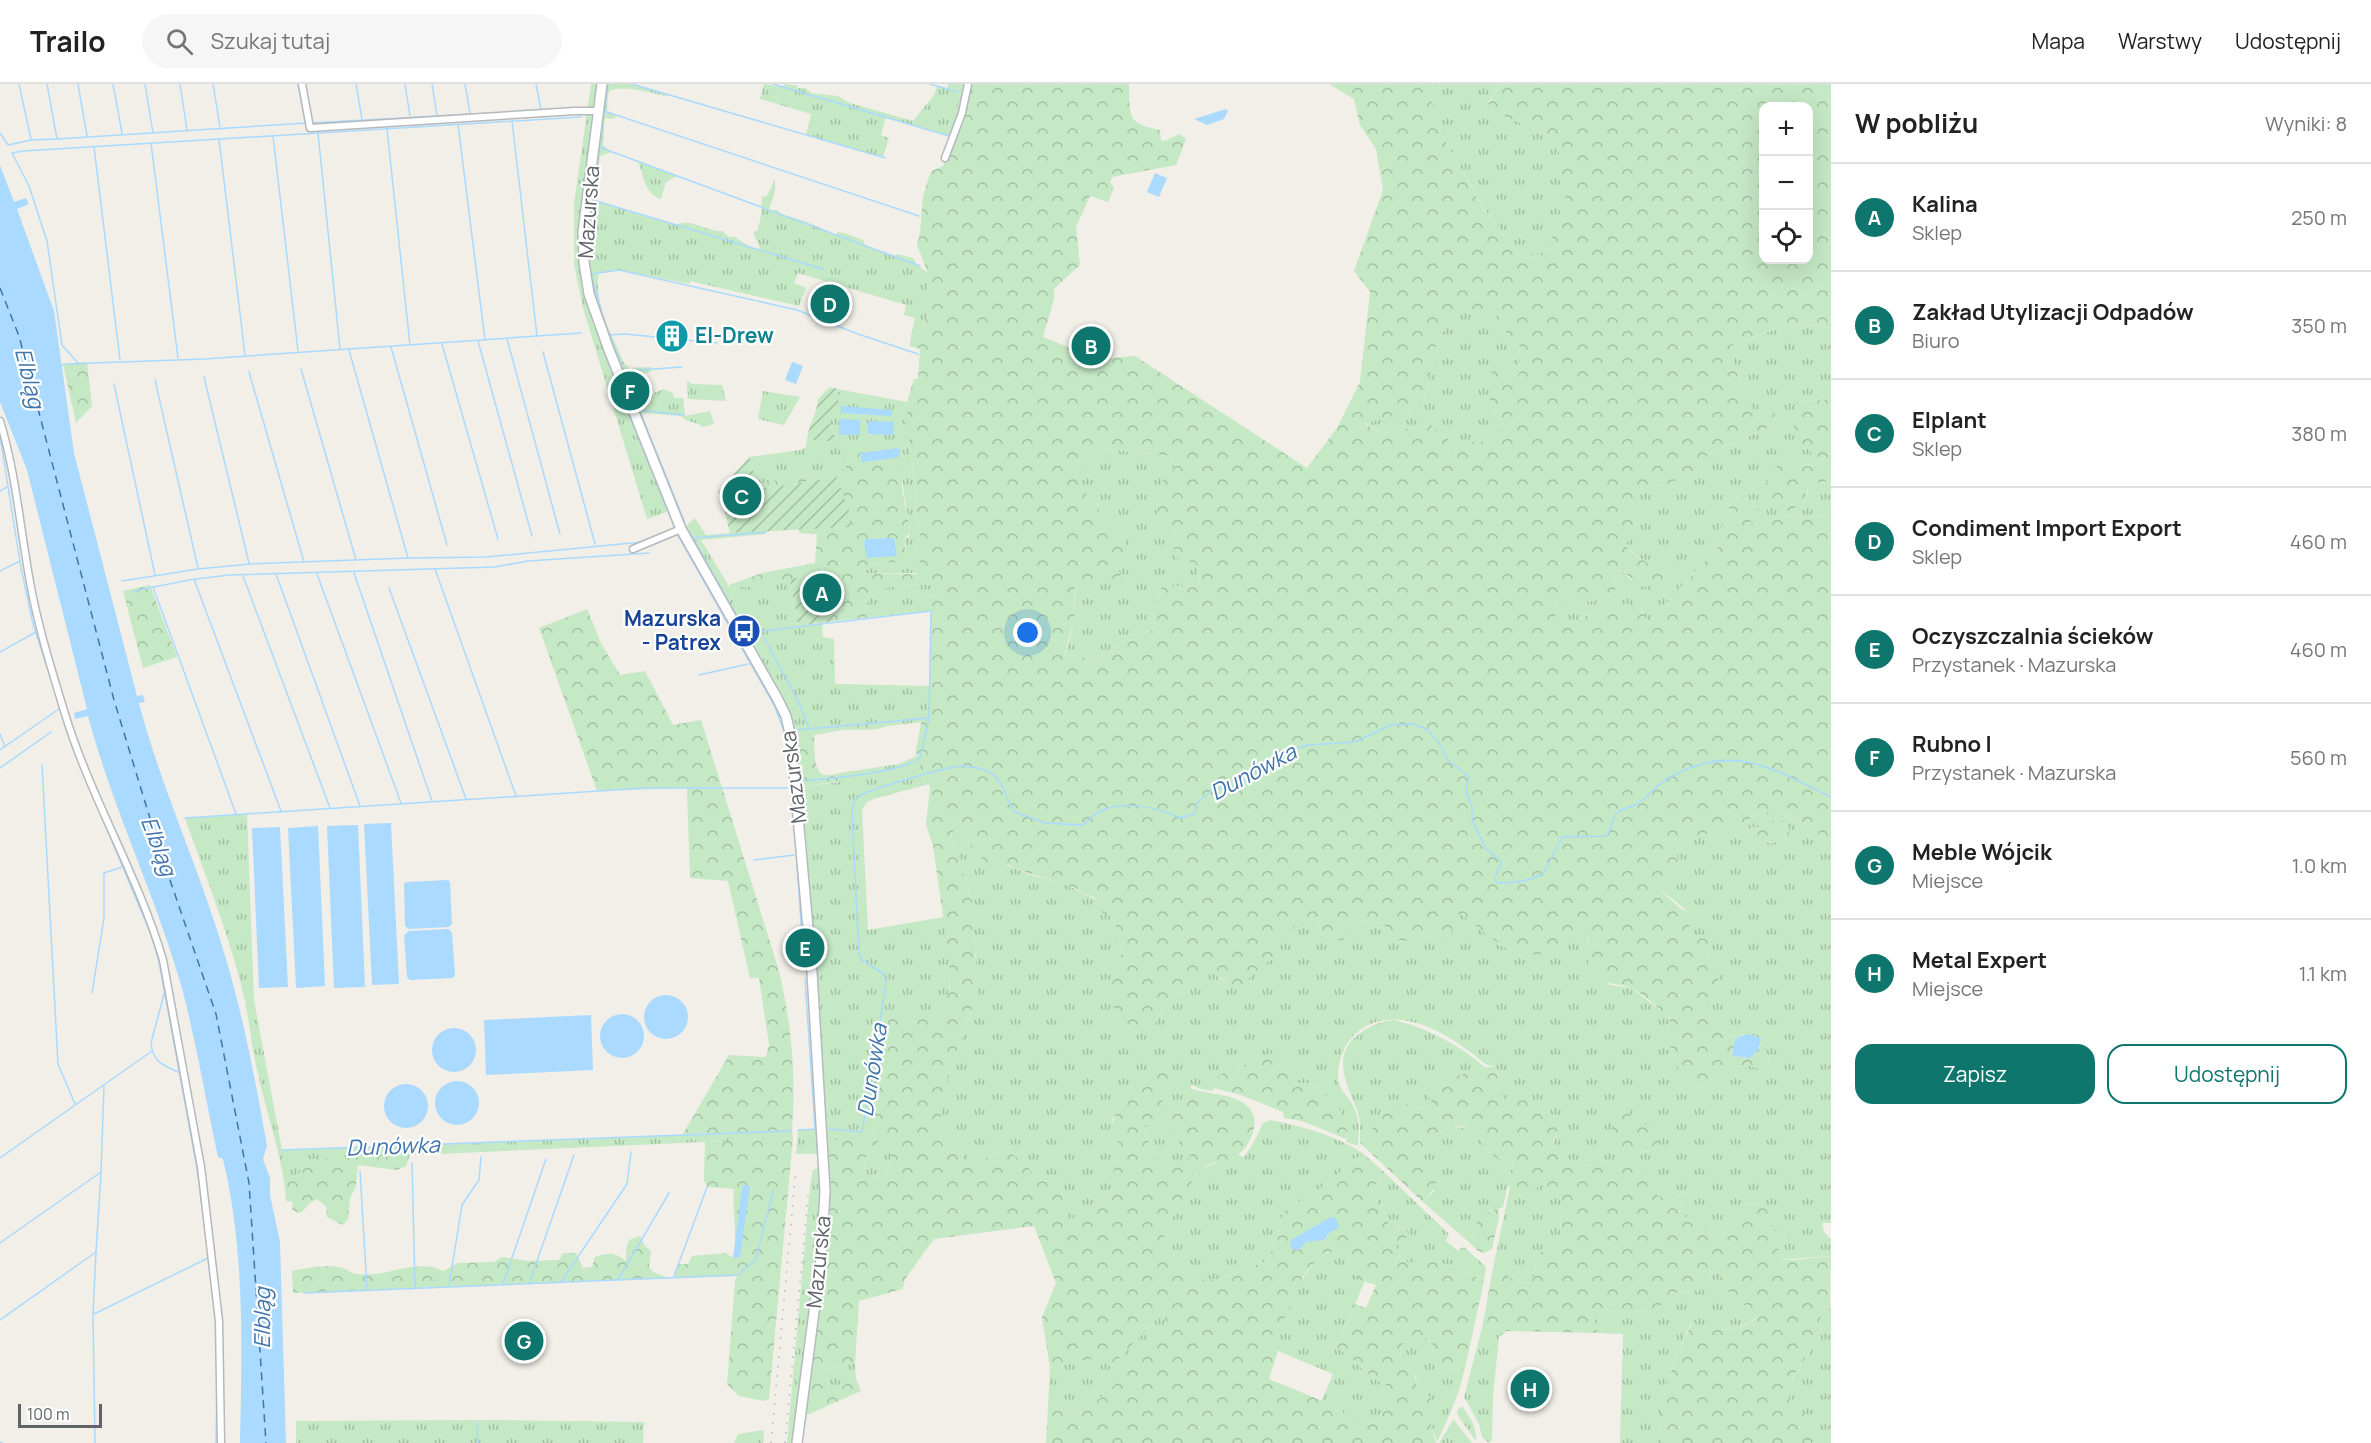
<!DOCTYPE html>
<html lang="pl">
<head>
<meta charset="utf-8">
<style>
  :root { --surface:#fff; --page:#f6f6f6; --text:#222; --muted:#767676; --line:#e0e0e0; --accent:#0f766e }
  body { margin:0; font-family:Manrope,sans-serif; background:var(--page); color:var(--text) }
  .controls { position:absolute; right:18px; top:18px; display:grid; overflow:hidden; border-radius:12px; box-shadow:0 6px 24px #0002 }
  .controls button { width:54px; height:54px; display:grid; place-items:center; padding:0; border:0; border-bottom:2px solid var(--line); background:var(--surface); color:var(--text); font:30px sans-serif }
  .scale { position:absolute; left:18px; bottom:15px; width:84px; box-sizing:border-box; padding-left:6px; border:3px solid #5f6368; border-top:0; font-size:16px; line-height:21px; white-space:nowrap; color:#5f6368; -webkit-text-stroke:4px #fff; paint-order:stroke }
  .you { position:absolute; left:1028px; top:549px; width:21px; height:21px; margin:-15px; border:4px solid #fff; border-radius:50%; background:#1a73e8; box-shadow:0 0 0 9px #1a73e833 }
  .badge { display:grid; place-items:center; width:39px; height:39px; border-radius:50%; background:var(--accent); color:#fff; font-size:20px; font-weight:700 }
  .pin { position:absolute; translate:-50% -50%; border:3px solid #fff; box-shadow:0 2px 6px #0006 }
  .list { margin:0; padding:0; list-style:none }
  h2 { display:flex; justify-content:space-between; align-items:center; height:78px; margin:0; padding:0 24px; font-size:26px }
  h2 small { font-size:20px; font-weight:400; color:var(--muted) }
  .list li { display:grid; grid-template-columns:39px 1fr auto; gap:18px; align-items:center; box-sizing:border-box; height:108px; padding:0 24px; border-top:2px solid var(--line) }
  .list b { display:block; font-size:22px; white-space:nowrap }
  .list p { margin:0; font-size:20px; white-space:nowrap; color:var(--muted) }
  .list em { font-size:20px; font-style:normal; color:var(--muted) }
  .actions { display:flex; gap:12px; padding:18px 24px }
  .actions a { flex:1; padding:14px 0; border:2px solid var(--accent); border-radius:18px; text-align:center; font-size:21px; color:var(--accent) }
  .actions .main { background:var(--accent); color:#fff }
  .icon { flex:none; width:33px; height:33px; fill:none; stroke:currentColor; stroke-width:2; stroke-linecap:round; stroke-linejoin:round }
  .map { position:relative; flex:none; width:1831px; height:1359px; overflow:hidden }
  header { display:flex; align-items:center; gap:36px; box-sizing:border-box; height:84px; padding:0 30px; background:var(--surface); border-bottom:2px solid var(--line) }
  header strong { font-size:28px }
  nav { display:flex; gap:33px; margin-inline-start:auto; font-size:21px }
  .search { width:420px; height:54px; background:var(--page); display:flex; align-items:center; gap:15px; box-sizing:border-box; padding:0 21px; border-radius:33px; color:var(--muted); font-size:22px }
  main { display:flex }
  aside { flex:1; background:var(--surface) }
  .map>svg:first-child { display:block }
  .grass { fill:url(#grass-tufts); fill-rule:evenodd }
  .forest { fill:url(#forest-crowns); fill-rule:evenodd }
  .garden { fill:url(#garden-furrows) }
  .water { fill:#aadaff }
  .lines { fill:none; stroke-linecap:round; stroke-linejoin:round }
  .stream { stroke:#aadaff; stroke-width:1.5 }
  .ferry { stroke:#4174aa; stroke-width:1.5; stroke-dasharray:8 6; stroke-linecap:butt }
  .street-casing { stroke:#b5b8bc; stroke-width:9 }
  .secondary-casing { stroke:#b6babf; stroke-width:12 }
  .street { stroke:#fff; stroke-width:6 }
  .secondary { stroke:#fff; stroke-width:9 }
  .rail { stroke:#b6b7b8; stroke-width:1.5; stroke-dasharray:1.5 8; stroke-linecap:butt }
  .labels { text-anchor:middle; stroke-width:4.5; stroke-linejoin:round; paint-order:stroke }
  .street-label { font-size:21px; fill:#5f6368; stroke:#fff }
  .culture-label { font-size:21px; font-weight:bold; fill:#0d838f; stroke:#fff; text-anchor:start }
  .transit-label { font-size:21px; font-weight:bold; fill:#164399; stroke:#fff; text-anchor:end }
  .water-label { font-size:22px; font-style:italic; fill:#4174aa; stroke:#fff }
</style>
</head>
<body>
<header>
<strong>Trailo</strong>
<div class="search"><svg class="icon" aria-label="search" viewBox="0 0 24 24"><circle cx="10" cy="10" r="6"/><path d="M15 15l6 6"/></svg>Szukaj tutaj</div>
<nav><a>Mapa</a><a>Warstwy</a><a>Udostępnij</a></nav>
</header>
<main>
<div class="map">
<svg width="1831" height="1359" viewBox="0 0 1831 1359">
  <defs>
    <pattern id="grass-tufts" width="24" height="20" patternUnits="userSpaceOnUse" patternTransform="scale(1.5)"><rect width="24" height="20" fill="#c5e8c5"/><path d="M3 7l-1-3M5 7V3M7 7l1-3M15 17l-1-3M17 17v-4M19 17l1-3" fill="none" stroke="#a3c0a4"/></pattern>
    <pattern id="forest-crowns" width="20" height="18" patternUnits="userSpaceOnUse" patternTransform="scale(1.5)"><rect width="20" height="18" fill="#c5e8c5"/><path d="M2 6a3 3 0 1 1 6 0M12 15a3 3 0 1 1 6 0" fill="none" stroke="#a3c0a4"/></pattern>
    <pattern id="garden-furrows" width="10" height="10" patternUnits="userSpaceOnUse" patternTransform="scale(1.5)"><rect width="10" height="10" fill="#c5e8c5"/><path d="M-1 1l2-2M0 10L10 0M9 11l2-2" fill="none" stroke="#a3c0a4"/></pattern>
  </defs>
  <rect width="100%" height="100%" fill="#f1efe8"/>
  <g class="grass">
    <path d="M591,0H599L582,182L669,427L647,435L583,224L574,180V120Z"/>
    <path d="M605,0H632L669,11L664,12C651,8 615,0 609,8C607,14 608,22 607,28L616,31L614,35L605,34L603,61L611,68L600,72L595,117L676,141C691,133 707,148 722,147L729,153H735L750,163L760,166C760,158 753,155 754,147H757C762,133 761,127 762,113L767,112L775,95V107L769,126H777L781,130L807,138L836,151L838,148C846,149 855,153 863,156L865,161L894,172L897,170L913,174L917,181L928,189V224L925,244L911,253L915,234L904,231L906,221L798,189L794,199L806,204L799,222L690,197V200L619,186L599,189C593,219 613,253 624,279L629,284L651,283V288L641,290L648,311H654V309L663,305L673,309L674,314H683L685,332L710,327L714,340L703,343C696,337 687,339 681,332L641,329L686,442L695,434L706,451L766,446V450L701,456L730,504L734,503L736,505L790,495L798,542L822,539L823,553L834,555L835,600L930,602L929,634H922L921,638L887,642L885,638L793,646L686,448L647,355L592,208L586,156Z"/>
    <path d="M764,0L783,3L784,0L796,1L798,4H806L811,9L838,12L850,19L913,37L934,11L937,2L958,8C960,23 959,39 953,53L886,33L881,51L889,54L883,73L806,51L811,30L760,15Z"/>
    <path d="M1433,0H1501L1488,19L1493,27L1557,55L1560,73L1559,94L1566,111L1548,166L1528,174L1519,171L1485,126L1441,50L1431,14Z"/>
    <path d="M638,78L677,92L666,98L661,115C644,110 644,91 638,78Z"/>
    <path d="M1456,226L1493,227L1499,233L1506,248L1520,263L1519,291L1508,290L1490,321L1502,338L1489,359L1467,358L1452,367L1430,341L1380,349L1364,338L1422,327L1437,258Z"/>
    <path d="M1801,240L1831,244V315L1797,318L1826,371L1814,383L1794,377L1781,381L1771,410L1777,420L1807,410L1809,400L1831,397V431L1803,433L1795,430L1748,440L1759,425L1747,413L1730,414L1729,431L1723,451L1727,456L1719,462L1646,541L1643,527L1625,519L1620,530L1609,520L1566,542L1555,535V524L1564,515L1616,507L1612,489L1621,486L1631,496L1666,491L1686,481C1663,481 1640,483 1626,460L1635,443L1640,405L1666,401L1696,386L1710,369L1777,340L1779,330L1754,326L1744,317L1730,262L1770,247Z"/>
    <path d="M687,297L692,300L722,301L726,317L688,315Z"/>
    <path d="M842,306L907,318V346L915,398L916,431L920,449L916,468L921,482V489H865L860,486L861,482L901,477L906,465L904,455L909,453L910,449C909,433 904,417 903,401C901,390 903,379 903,368L851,364L845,386L777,396L757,401L749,373L800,366L806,363L807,356L838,358C832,351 829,342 831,332L836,330L840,318L837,315V309Z"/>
    <path d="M763,307L800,313L784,341L758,335Z"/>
    <path d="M1105,365L1173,372L1174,385L1168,438L1177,451L1173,469L1179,476L1196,479L1200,501L1162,503L1153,522L1155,546L1131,551L1099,577L1073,571L1064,572C1074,547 1076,522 1075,495L1121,492L1117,481L1125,467V455L1110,441L1071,391C1089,383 1090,375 1105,365Z"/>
    <path d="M922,500L936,501V512H930L917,525H883L859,528L856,525L857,521L872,505Z"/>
    <path d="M927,667L922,681L929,700L873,715L867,718L862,726L868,846L944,833C948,866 955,899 943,931L885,968L874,1044L869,1056H826L799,703L839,698L840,689L899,680Z"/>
    <path d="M1766,726L1770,731C1800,730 1810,742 1831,762V1139H1822L1824,1148L1831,1155V1172L1778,1176L1777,1168L1785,1159L1775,1147L1765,1122L1747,1119C1739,1135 1734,1146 1718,1153C1703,1148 1692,1141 1681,1129L1683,1116L1665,1115L1658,1112L1652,1097L1641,1091L1635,1082L1636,1074L1641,1068L1650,1067L1633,1039L1628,1025L1611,1028L1614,1044L1613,1050L1624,1066L1622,1073L1617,1079C1589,1072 1572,1100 1553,1062L1561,1033L1536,1026L1530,1022L1532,1016L1508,1018C1497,1010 1498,996 1497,983C1484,982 1480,975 1470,968C1441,945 1394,921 1360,946C1346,957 1339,971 1338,990C1337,1007 1350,1012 1355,1026C1360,1038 1359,1050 1358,1062L1346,1058L1347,1046L1334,1020L1313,1000L1295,999L1274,969L1250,978L1246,983C1233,984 1217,995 1213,1007L1200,1005L1192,1001L1179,1024L1170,1034L1180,1061L1192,1066C1190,1080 1172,1084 1161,1077C1149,1069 1147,1053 1145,1041L1164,1029L1162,1013L1171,1004L1150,993L1142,998L1131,1001L1112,1036L1119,1058L1117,1078L1110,1107L1093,1130L1067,1136L1061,1106L1049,1096L1038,1097C1033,1087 1014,1069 1003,1064C990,1073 979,1081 963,1075L962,1056L950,1051L940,1038L950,986L978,908L975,862L972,847L976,830L951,751L954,746L964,748L973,767L1031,791L1063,799L1093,814L1103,816L1113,833L1123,866L1113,894L1155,940L1162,924L1172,910L1186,909L1206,890H1214L1226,898L1268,855L1298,837L1317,835L1324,854L1346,846L1347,839L1367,837L1384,840C1399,864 1428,854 1451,851L1454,831L1462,830L1503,863L1523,867H1556L1575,846L1586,850L1591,867L1588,878L1610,901L1631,904L1667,931L1670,936C1663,957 1677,978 1684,998L1695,1000L1710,1008C1714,1002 1719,992 1724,988C1734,980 1752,980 1762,986L1770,981L1766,965H1759L1761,959L1741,951L1737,953C1730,950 1721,949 1716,944C1700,930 1721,907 1718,890C1717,884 1709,875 1707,869L1710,862L1708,855L1689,850L1685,845L1695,837C1691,829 1668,811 1659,805C1657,789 1673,765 1683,754L1747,743L1750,734ZM1751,743L1789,746L1786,754L1771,759L1764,757L1756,760L1747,750Z"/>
    <path d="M247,730L254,916L282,1066L792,1047L793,1054L303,1076V1085L297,1091L284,1097C278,1061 266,1026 258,990C252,966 250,941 245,917C231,855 206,794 185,734Z"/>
    <path d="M1395,936C1429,945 1459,961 1486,984L1430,1000L1424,1004L1435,1023L1432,1027L1406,1020L1381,1034L1360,1059C1360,1048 1361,1037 1357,1026C1347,1000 1330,971 1360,949C1371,941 1381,937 1395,936Z"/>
    <path d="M1270,1036C1301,1042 1339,1052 1365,1071L1351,1076L1332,1097L1283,1128L1275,1162L1265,1178C1232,1188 1214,1207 1180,1187L1185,1180L1161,1160L1180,1114L1203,1084L1238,1071L1244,1073L1255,1056L1263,1039Z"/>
    <path d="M1450,1043C1476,1043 1476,1050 1490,1069L1514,1073L1503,1123L1490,1127L1474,1144L1475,1156L1471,1160L1423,1118L1434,1107L1420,1065L1427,1055Z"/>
    <path d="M820,1045L821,1070H796L798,1046Z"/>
    <path d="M893,1050L890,1083L871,1095L865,1093C864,1068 870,1058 893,1050Z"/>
    <path d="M817,1084L821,1085V1140L793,1359H787L810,1102L813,1086Z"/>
    <path d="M1385,1089L1449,1150L1446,1157L1457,1166L1464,1163L1486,1183L1484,1197L1455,1183L1421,1173L1412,1179L1400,1176L1396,1162L1404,1157L1406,1145L1390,1142L1371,1106Z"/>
    <path d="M1544,1100L1562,1109L1560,1157L1555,1165L1535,1170L1534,1192L1529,1198L1521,1200L1492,1189L1510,1103L1526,1108Z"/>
    <path d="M1332,1168L1345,1174L1365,1196L1337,1264C1358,1276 1365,1294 1391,1303C1385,1328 1381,1348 1350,1339L1340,1324L1321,1318L1333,1290L1278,1267C1278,1263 1277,1258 1278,1253C1280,1235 1308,1179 1323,1170C1325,1169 1330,1168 1332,1168Z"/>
    <path d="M1719,1188L1725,1205L1759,1232C1735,1249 1718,1249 1691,1239C1674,1278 1655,1315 1663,1359H1620L1623,1250L1598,1249L1593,1232L1594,1226L1654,1228L1675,1209L1702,1206L1713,1190Z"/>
    <path d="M1831,1221V1359H1811L1802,1330L1789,1315L1791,1297L1820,1252L1821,1229L1830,1224Z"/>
    <path d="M1164,1227L1166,1244C1144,1269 1104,1321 1072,1331L1062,1323L1048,1324L1050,1284L1101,1273L1112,1282Z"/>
    <path d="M1483,1240L1507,1247L1499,1253L1493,1311L1492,1356L1489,1359L1482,1353L1479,1340L1464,1313Z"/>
    <path d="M1420,1252C1437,1256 1435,1268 1437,1284L1456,1286L1465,1284C1459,1310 1449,1333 1437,1358L1431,1340V1313L1417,1305L1416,1291L1400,1284L1401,1261Z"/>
    <path d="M855,1279L856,1295L828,1310L827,1286Z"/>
    <path d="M1462,1322C1470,1333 1477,1343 1476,1357L1458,1332L1457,1327Z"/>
    <path d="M487,1336L644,1338L643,1359H296V1337Z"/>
    <path d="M1453,1336H1454L1472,1359H1439Z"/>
    <path d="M764,1346L763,1359H734L738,1350Z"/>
  </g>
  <g class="forest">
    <path d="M948,0H1129C1130,32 1126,40 1160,46L1161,57L1167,56L1179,50L1186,55L1176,81L1112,93L1110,98L1114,104L1108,118L1090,112L1076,143L1080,181L1054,205V215L1043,253L1102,277L1109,274L1135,272L1307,384L1337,344L1360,298L1370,208L1354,187L1383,106L1376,65L1360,41L1354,15L1329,0H1433L1431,14L1441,50L1485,127L1519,171L1528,174L1548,166L1566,111L1559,94L1560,73L1557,55L1493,27L1488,20L1501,0H1831V244L1801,240L1770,247L1730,262L1744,317L1754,326L1779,330L1777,340L1710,369L1697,386L1666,401L1640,405L1635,443L1626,461C1640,483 1663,481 1686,481L1687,475L1691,474L1693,479L1684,490L1666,491L1659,499L1643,504L1621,486L1612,489L1616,507C1598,518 1585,521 1564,515L1555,524V535L1566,542L1609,520L1620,529L1625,519C1638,522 1646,527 1647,540L1719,462L1727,456L1719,449L1723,436L1729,431L1730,414L1747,413L1759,425L1749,440L1795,430L1803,433L1831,431V762C1810,742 1800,730 1770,731L1766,726L1750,734L1747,743L1683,754L1673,768L1678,773L1679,777L1673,780L1672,787C1664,794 1658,794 1659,805L1680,824L1695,833V837L1686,845L1689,850L1708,855L1710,862L1707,869C1710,876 1717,884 1718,890C1721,907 1700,930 1716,944C1721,949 1730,950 1737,953L1733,962L1732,972L1746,974L1759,965H1766L1770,981L1762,986C1752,980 1734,980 1724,988C1719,992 1714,1002 1710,1008L1695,1000L1684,998C1677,978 1663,958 1670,936L1667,931C1656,923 1645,911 1633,905C1619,898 1600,902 1590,886C1584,877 1594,862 1586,850L1583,849L1579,853L1574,851V848L1556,867L1535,871L1503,863L1461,830L1455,831L1451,851L1410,857L1392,856L1384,840L1367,837L1347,839L1343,857L1324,855L1317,835L1298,837L1289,851L1269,855L1273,862V873L1238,904L1214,890H1206L1186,909L1172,910L1162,924L1155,940L1133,947L1119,941L1111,912L1113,894L1123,866L1113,833L1102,830L1103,816C1088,813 1078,804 1064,800C1045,793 1025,790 1007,780L997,786L973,767L964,748L954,746L951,751L976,830L972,847L975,862L978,908L950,986L940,1038L950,1051L962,1055L963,1075C979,1081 990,1073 1003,1064C1013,1069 1033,1086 1038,1097L1053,1096L1059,1099L1067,1135L1093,1130L1110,1107L1119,1059C1104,1039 1121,1020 1131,1001C1147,997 1161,982 1178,992L1171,1004L1162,1013L1164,1029L1162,1036L1145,1041C1147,1054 1149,1069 1161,1077C1172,1084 1190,1080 1192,1066L1180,1061L1170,1034L1179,1024L1190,1004C1209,1012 1236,1008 1250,1025C1261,1038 1250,1062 1238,1071C1228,1079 1209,1076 1200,1087C1182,1110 1172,1134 1161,1160L1186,1181L1181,1187C1214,1207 1232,1188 1265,1178L1275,1162L1283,1128L1332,1097L1351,1076L1365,1071L1385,1089L1371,1106L1390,1142L1406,1145L1409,1150L1404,1157L1396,1162L1400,1176L1412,1179L1421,1173L1455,1183L1484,1197L1465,1284L1456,1286L1437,1284C1434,1254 1430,1245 1401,1261L1400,1284L1414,1286L1417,1305L1431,1313V1340L1436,1359H1046L1048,1324L1062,1323L1072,1331C1104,1321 1144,1269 1166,1243L1164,1227L1111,1283L1101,1273L1050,1284L1042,1233L1056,1199L1034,1142L934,1155L905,1195L903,1205L859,1217L855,1279L827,1286L828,1310L856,1295L861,1307L807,1331L803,1330L827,1154L826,1056H869L874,1044L889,930L943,931L950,903L949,874L933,762L926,740L930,704L922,681L926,668L915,671L922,634L929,633L931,527L834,537L828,489L736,505L734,503L731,504L729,501L762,489L815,479L817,450L799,449V445L850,443L837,393L759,405L757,401L777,396L845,386L851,364L901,360C904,372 903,385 902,397C901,414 909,432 910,449L904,455L906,474L902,477L861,482L860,486L865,489L915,490L921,488V482L916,468L920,449L916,431L915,398L907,346V318L914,295H918L920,265L910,262L911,253L925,243L928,224V189L917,161L920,149L923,112L931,87L943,82L960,37L957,27L958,8L947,5ZM1764,22H1808V176H1764ZM1456,227H1493L1499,233L1506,248L1520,263L1519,291L1507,290L1495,283L1490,292V321L1502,338L1489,358H1467L1452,367L1447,352L1430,341L1380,349L1364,339L1422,327L1437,258ZM1105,365L1173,372L1174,385C1157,400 1153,408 1157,432L1168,438L1177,451L1173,469L1179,476L1196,479L1200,501L1162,503L1153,522L1155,546L1131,551L1099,577L1073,571L1064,572L1074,535L1075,495L1094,499L1121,493L1117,481L1125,467V455L1110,441L1072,391C1088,384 1091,374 1105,365ZM922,500L936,501V512L919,513V521L917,525H883L859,528L856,525L857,521L868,519V510L872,505ZM892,1051L890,1083L871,1095L865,1093C864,1069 869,1059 892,1051ZM1332,1168C1343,1173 1353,1177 1354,1190L1363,1197L1376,1201L1366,1224L1355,1220L1337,1264C1358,1276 1365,1294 1391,1303C1385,1328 1381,1348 1350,1339L1340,1324L1269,1295L1278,1267V1251L1294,1212L1301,1203L1302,1195L1309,1184L1324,1169Z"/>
    <path d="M87,278L92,322L76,339L63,280Z"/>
    <path d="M1831,315V397L1809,400C1806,413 1801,422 1788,427L1781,425L1765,404C1768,391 1779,374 1795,377C1802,378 1807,383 1814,383L1826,372L1815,373C1795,352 1788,347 1797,318Z"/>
    <path d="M150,501L177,573L143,584L123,507Z"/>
    <path d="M587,525L601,559L620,591L645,587L673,641L701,636L779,887C792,943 796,990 792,1047L683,1050L729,971L766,973L769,960L759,894H750L728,797L690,794L687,704L597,707L539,544Z"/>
    <path d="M885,638L887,642C873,648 857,645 843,646C833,647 824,650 814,651C815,661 812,687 824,691C828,692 835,690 840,689V697L799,703L793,646Z"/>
    <path d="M1775,736L1783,737L1790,746L1789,750L1780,759L1764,757L1756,761L1747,751L1751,743H1757Z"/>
    <path d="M1274,969H1282L1293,981L1295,999L1313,1000L1341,1027L1347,1046L1346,1055L1302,1037L1284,1034L1283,1028L1241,1011L1214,1004L1219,992L1227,987L1246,983L1253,974Z"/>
    <path d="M1488,983H1497C1498,996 1497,1009 1508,1018L1533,1015L1530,1022L1536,1026L1561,1033C1560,1043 1554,1051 1553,1062C1572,1100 1589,1072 1617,1079L1622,1073L1624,1066L1613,1050L1614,1044L1611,1028L1621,1021L1628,1025L1633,1039H1641L1660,1044L1659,1061L1656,1065L1641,1068L1636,1074L1635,1082L1641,1091L1652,1097L1658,1112L1674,1116L1680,1113L1683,1116L1681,1129C1692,1141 1703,1148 1718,1153C1734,1146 1739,1134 1747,1119L1765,1122L1775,1147L1790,1152L1777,1168L1779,1176H1794L1831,1172L1830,1224L1821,1229L1820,1252L1791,1296L1789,1315C1800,1327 1820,1342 1811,1359H1663C1655,1315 1674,1278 1692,1239C1718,1249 1735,1249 1759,1233L1725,1205L1719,1188L1713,1190L1702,1206L1675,1209L1654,1228L1594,1226L1593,1232L1598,1249L1507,1247L1483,1240L1492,1189L1500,1188L1521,1200L1529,1198L1534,1191L1535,1170L1555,1164L1560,1157L1562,1109L1544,1100L1526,1109L1507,1102L1514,1074L1507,1079C1480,1072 1478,1028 1442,1047C1432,1053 1427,1056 1420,1065L1422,1072C1443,1087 1439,1102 1423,1118L1360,1059L1381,1034L1385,1023L1406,1020L1432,1027L1434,1022L1424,1004L1430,1000Z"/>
    <path d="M793,1054L769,1315L764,1317L739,1312L727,1300L735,1197L737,1192L674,1194L679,1180H688L692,1172L726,1169L733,1174C738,1151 732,1129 734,1105L707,1103L704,1096L705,1058Z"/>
    <path d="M410,1070L406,1082L397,1086L358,1081L356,1101L350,1115L348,1135L343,1141L327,1133L326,1122L317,1115L310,1119L302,1128L298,1129L292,1125L293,1118L286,1117L284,1097L297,1091L303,1085L302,1076Z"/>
    <path d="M1498,1124L1499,1133L1492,1165L1484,1169L1478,1167L1471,1160L1475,1156L1474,1145L1480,1132Z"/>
    <path d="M640,1152L645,1162L651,1167L649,1183L653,1188L667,1194L293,1209L292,1187C304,1184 326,1181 339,1183C345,1184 350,1189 356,1190C386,1195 415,1173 443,1187L458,1179L494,1178L502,1173L529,1177L559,1176L563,1169H576L583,1184L592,1183L595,1173C609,1168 615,1168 626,1177V1165L629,1156Z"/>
  </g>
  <g class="garden">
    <path d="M830,303L842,306L837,309V315L840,318L841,329L831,332C829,342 832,351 839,358L807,356C808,341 817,331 818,315Z"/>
    <path d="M749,373L759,405L837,393L849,427L850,443L730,449L722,416L723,414L718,408Z"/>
    <path d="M828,489L834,537L798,542L790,495Z"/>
  </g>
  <g class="water">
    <path d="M1226,25L1228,27L1224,35L1207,41L1194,35Z"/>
    <path d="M0,81L14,118L26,114L29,120L17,125L54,227L74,369L137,612L143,611L145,618L139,619C162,707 201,788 226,875C244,936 256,999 267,1062L263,1075L270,1094V1111L280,1158L286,1359H240C242,1265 245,1166 223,1075L218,1073C206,1018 197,962 183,908C157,814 113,726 88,632L75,635L74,629L87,625L27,386L0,318Z"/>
    <path d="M1155,89L1167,94L1159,113L1147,108Z"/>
    <path d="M792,278L803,282L796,300L785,296Z"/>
    <path d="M841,322L892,326V332L841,329Z"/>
    <path d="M839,335L860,336V351H839Z"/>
    <path d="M868,337L894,338L893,351L868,350Z"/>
    <path d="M899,364L900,371L895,374L862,378L860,369Z"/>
    <path d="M894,454L897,472L867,474L864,461L865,455Z"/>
    <path d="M391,739L399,900L372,901L364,740Z"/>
    <path d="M358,741L365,903L334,904L327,742Z"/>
    <path d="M318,742L325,902L296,904L288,744Z"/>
    <path d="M280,743L288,903L259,904L252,744Z"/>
    <path d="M448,796L450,798L452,840L449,843L409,845L405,842L404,800L406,798Z"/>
    <path d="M449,845L452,849L455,891L453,894L410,896L407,893L404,851L409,847Z"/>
    <circle cx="666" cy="933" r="22"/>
    <circle cx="622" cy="952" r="22"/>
    <path d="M591,931L593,986L486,991L484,936Z"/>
    <circle cx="454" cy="966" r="22"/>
    <path d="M1749,950L1761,954L1759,965L1750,974L1732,972L1733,962L1737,953Z"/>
    <circle cx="457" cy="1019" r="22"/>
    <circle cx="406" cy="1022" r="22"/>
    <path d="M748,1101L750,1103L740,1173L733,1174L742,1105V1102Z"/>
    <path d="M1331,1133L1337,1135L1339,1144L1330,1148L1324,1156L1306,1158L1298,1166H1293L1290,1162L1291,1156Z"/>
  </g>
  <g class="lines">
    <g class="stream">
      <path d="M19,0L31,55"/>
      <path d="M47,0L57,55L306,39"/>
      <path d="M78,0L87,52"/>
      <path d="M113,0L122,49"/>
      <path d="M145,0L153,49"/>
      <path d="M180,0L187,46"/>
      <path d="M213,0L220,43"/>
      <path d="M298,0L305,37"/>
      <path d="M356,0L362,35"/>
      <path d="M405,0L410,32"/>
      <path d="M432,0L437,32"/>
      <path d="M465,0L470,29"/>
      <path d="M536,0L541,26"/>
      <path d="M632,0L885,74"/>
      <path d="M773,0L949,52"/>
      <path d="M930,0L958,8"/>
      <path d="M604,27L919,132"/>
      <path d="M512,37L537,252"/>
      <path d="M311,39L582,24"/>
      <path d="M458,40L485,256"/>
      <path d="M387,45L410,261"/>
      <path d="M0,49L8,61L31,56L56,55"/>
      <path d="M318,49L340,265"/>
      <path d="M273,52L298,267"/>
      <path d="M219,55L245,271"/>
      <path d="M151,59L178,274"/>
      <path d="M94,63L120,276"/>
      <path d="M599,63L920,182"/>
      <path d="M593,116L823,185"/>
      <path d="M590,171L592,118L608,0"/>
      <path d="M606,243L591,190L619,186L797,226L858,250L918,270"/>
      <path d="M609,249L621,280"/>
      <path d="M609,251L625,250L717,259"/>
      <path d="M507,255L560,450"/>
      <path d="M478,257L532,452"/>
      <path d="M442,260L498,455"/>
      <path d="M391,263L447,461"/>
      <path d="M603,265L675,445"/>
      <path d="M349,266L408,474L486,473L642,458"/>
      <path d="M543,268L595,460"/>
      <path d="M78,279L62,261L47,157L29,102L12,69L23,67L581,33"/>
      <path d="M67,280L204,275L581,249"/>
      <path d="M62,281L65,280"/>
      <path d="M301,285L356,476"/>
      <path d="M624,286L639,326L684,331"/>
      <path d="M626,287L682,283"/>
      <path d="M249,288L304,478"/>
      <path d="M204,293L249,479"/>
      <path d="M155,296L198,484"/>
      <path d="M114,300L155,491"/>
      <path d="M641,330L685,439"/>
      <path d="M0,352L21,484L33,540L71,657"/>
      <path d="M0,407L7,403"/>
      <path d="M689,447L738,534"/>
      <path d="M677,450L774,621L784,647L791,705"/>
      <path d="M693,454L766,448"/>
      <path d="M435,485L516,712"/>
      <path d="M0,487L20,477"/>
      <path d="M354,489L432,717"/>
      <path d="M276,490L360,722"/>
      <path d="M317,490L401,719"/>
      <path d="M243,492L330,724"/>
      <path d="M194,495L281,727"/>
      <path d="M122,497L198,485L250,480L408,474"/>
      <path d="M153,503L236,730"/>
      <path d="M389,504L466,715"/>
      <path d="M134,507L189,496L229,491L495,483L528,477L649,469"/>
      <path d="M746,549L931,527L929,634L920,674C901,689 830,694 804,697"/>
      <path d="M764,554L798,617L809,644"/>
      <path d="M0,568L36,548"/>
      <path d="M699,591L748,580"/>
      <path d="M796,646L928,634"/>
      <path d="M0,650L5,663"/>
      <path d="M72,661L152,853L159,878L197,1084L209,1176"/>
      <path d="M0,666L59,625"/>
      <path d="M42,681L58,980L75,1020"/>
      <path d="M0,684L51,648"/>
      <path d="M793,721L804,883"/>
      <path d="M185,734L644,704H791"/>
      <path d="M754,776L794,771"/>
      <path d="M805,895L815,1045"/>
      <path d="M92,909L104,834V789L122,783"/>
      <path d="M164,910L151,959C153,978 162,981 178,988"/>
      <path d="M829,1045L861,1048L863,1044L886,898L884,890L862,876L859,870L852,730C852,724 854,717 858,713C865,706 948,683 960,682C968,682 980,684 987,687C1005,694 1004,715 1015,728L1045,739L1082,741C1088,738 1091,732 1097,729C1120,715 1157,723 1180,734L1194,730L1197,719L1214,705L1238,701L1280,670L1308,661L1355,658L1391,641L1412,640L1427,645L1439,659L1448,676L1469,693L1466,707L1472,723V736L1486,765L1501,777C1501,785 1495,788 1495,796L1498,799C1515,798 1529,798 1544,789L1562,753L1606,752C1613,745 1611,733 1618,728C1623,724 1630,724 1635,721C1647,715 1655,702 1667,695C1731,657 1772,684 1831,713"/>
      <path d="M798,1046L819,1045"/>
      <path d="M282,1066L792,1047"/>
      <path d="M0,1074L152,967"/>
      <path d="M412,1079L415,1203"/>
      <path d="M360,1087L367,1205"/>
      <path d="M0,1159L101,1088L104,1002"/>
      <path d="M674,1192L707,1103"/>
      <path d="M618,1196L669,1109"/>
      <path d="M561,1198L627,1100L631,1068"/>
      <path d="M503,1200L546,1075"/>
      <path d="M529,1200L574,1071"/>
      <path d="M449,1202L462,1121L479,1096L481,1073"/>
      <path d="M304,1209L738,1191L756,1175L773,1107"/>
      <path d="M94,1230L208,1174"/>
      <path d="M0,1236L96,1168L101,1089"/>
      <path d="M216,1237V1250"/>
      <path d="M477,1339L478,1359"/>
      <path d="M0,1358L2,1359"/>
      <path d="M95,1359L93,1231L96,1168"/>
      <path d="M216,1359L217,1297"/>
    </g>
    <path class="ferry" d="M0,204L19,252L114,616L159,764L216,930L249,1099L266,1359"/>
    <defs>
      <g id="street">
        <path d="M302,0L310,44L575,27H598"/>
        <path d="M945,74L962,29L968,0"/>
        <path d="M0,337C16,389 20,444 30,498C38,543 52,587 65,630C91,715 138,791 163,876L201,1083L219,1237L221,1359"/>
        <path d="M633,465L681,445"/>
      </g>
      <path id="secondary" d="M602,0L583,148L584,178L589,210L609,266L681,445L777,614L786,632L791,654L812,889L825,1107L821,1174L797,1359"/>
    </defs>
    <use href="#street" class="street-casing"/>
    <use href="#secondary" class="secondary-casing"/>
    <use href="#street" class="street"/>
    <use href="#secondary" class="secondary"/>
    <g class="rail">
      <path d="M771,1359L796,1085"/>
      <path d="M785,1359L808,1112"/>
    </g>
  </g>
  <defs>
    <symbol id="building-disc" viewBox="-11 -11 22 22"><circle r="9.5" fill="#0f9aa8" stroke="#fff"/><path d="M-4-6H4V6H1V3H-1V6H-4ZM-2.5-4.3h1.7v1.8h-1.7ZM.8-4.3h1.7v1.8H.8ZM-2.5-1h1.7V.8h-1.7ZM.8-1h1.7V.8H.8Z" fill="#fff"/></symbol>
    <symbol id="bus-disc" viewBox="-11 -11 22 22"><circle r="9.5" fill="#1a4fb4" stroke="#fff"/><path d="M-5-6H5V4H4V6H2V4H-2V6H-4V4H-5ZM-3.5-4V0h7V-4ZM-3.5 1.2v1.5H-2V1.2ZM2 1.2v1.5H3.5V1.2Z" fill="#fff"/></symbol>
  </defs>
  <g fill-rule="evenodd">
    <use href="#building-disc" x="653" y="233" width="38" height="38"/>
    <use href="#bus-disc" x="725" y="528" width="38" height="38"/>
  </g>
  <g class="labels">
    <g class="street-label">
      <text transform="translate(589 128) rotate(-86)" y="7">Mazurska</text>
      <text transform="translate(794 693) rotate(-97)" y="7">Mazurska</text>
      <text transform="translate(819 1178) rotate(-84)" y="7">Mazurska</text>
    </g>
    <g class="culture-label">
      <text x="695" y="259">El-Drew</text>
    </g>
    <g class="transit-label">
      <text x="721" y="542">Mazurska<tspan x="721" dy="24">- Patrex</tspan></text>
    </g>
    <g class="water-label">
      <text transform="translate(30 294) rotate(76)" y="8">Elbląg</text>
      <text transform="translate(1253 688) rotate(-28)" y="8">Dunówka</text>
      <text transform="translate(159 762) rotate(69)" y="8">Elbląg</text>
      <text transform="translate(872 986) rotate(-81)" y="8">Dunówka</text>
      <text transform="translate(393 1062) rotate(-2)" y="8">Dunówka</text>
      <text transform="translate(262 1234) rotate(-90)" y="8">Elbląg</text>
    </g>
  </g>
</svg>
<div class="controls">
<button>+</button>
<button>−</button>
<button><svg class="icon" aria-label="locate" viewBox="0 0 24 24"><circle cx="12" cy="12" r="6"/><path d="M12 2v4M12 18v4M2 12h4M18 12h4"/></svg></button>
</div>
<div class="scale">100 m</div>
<div class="you"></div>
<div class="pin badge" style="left:822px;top:509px">A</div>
<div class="pin badge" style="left:1091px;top:262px">B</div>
<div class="pin badge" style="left:742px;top:412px">C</div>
<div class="pin badge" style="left:830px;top:220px">D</div>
<div class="pin badge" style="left:805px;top:864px">E</div>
<div class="pin badge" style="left:630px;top:307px">F</div>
<div class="pin badge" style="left:524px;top:1257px">G</div>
<div class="pin badge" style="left:1530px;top:1305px">H</div>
</div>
<aside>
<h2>W pobliżu<small>Wyniki: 8</small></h2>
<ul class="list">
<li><span class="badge">A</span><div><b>Kalina</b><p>Sklep</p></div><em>250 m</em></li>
<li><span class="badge">B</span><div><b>Zakład Utylizacji Odpadów</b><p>Biuro</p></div><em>350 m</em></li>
<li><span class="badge">C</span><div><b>Elplant</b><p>Sklep</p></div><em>380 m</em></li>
<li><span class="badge">D</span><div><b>Condiment Import Export</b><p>Sklep</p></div><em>460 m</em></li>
<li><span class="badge">E</span><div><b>Oczyszczalnia ścieków</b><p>Przystanek · Mazurska</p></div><em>460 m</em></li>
<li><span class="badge">F</span><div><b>Rubno I</b><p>Przystanek · Mazurska</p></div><em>560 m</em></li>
<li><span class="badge">G</span><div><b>Meble Wójcik</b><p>Miejsce</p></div><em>1.0 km</em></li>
<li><span class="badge">H</span><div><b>Metal Expert</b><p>Miejsce</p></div><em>1.1 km</em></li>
</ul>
<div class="actions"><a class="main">Zapisz</a><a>Udostępnij</a></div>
</aside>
</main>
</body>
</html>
